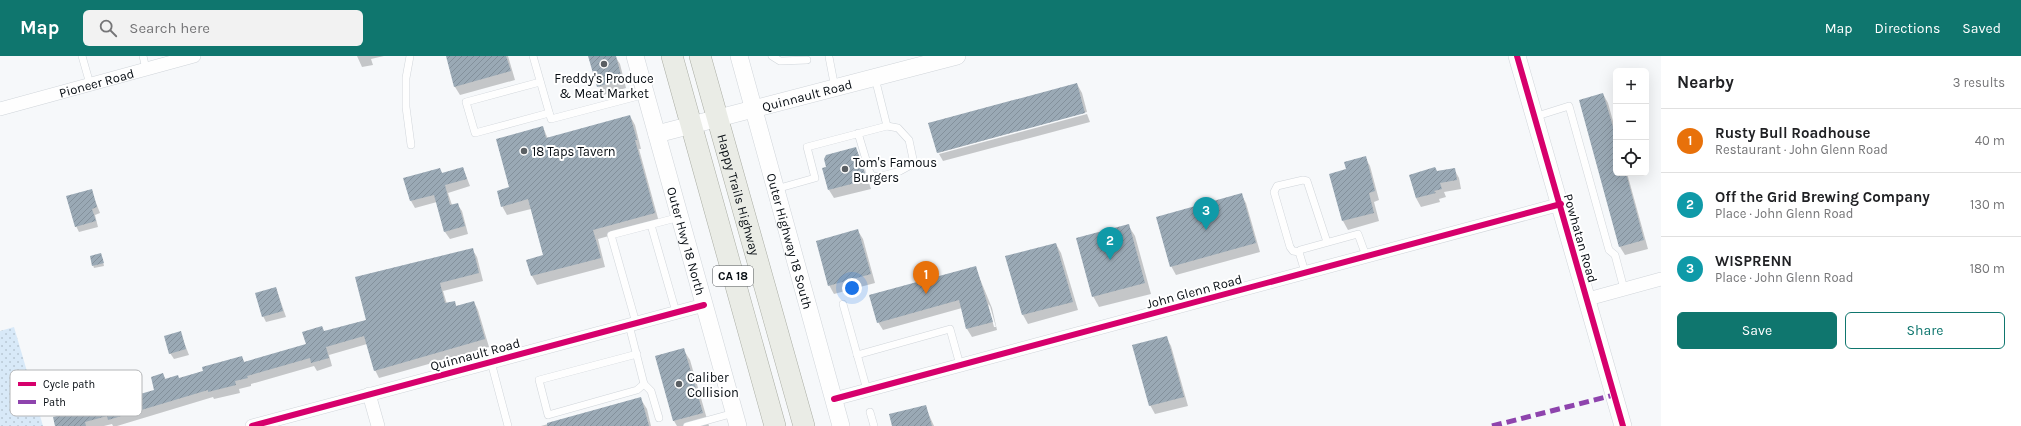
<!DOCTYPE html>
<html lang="en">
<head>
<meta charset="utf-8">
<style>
  :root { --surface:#fff; --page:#f2f2f2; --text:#202124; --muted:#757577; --line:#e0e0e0; --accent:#0f766e }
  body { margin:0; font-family:Karla,sans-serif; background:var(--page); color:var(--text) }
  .controls { position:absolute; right:12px; top:12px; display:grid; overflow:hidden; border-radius:6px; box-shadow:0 4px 16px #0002 }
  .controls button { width:36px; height:36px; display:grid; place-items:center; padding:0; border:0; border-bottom:1px solid var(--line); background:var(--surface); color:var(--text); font:20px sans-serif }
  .you { position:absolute; left:852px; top:232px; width:14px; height:14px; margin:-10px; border:3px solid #fff; border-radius:50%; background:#1a73e8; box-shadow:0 0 0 6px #1a73e833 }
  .badge { display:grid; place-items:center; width:26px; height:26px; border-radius:50%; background:var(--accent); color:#fff; font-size:13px; font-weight:700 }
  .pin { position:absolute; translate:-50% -33px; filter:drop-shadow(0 1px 2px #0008) }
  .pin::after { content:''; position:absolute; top:21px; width:14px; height:12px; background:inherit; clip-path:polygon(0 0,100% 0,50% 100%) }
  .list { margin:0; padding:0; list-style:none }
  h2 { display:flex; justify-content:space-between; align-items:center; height:52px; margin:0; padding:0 16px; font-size:17px }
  h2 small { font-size:13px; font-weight:400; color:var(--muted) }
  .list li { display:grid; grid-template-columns:26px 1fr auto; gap:12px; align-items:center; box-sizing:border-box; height:64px; padding:0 16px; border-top:1px solid var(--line) }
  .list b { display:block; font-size:15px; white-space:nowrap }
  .list p { margin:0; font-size:13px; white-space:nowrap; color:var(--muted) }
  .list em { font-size:13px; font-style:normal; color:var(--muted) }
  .actions { display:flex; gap:8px; padding:12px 16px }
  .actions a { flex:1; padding:9px 0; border:1px solid var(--accent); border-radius:6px; text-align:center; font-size:14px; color:var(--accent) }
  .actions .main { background:var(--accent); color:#fff }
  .icon { flex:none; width:22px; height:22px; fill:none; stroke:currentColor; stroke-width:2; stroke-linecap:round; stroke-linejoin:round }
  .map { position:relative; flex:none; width:1661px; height:370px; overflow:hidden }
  header { display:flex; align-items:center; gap:24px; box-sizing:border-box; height:56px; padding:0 20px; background:var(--accent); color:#fff }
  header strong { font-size:19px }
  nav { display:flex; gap:22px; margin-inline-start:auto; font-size:14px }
  .search { width:280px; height:36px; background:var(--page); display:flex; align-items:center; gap:10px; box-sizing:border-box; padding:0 14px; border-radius:6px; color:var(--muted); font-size:15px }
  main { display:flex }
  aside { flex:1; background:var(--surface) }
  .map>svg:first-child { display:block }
  .grass { fill:url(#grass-dots) }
  .shadow { fill:#0003; fill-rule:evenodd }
  .building { fill:url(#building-hatch) }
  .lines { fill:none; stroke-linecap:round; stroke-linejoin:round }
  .service-casing { stroke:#d0d5da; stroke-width:8 }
  .minor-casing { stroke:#d0d5da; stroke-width:14 }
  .tertiary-casing { stroke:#d0d5da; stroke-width:18 }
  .primary-casing { stroke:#aaada4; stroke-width:22 }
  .service { stroke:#fefefe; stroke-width:7 }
  .minor { stroke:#fefefe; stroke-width:13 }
  .tertiary { stroke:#fefefe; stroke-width:17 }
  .primary { stroke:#eaece6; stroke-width:21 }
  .quiet { stroke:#8e44ad; stroke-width:5; stroke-dasharray:10 5; stroke-linecap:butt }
  .cycleway-casing { stroke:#fff; stroke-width:8 }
  .cycleway { stroke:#d6006c; stroke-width:6 }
  .poi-dot { fill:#5a5f63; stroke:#fff; stroke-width:1.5 }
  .labels { text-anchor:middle; stroke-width:4; stroke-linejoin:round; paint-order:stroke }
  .shield { fill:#fff; stroke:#515559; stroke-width:1 }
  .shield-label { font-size:12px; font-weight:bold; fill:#060c12 }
  .poi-label { font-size:13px; fill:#060c12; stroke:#fff; text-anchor:start }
  .street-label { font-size:13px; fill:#060c12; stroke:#fff }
  .key { fill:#fff; stroke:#b4b6b8; stroke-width:1 }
  .key-label { font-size:11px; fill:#060c12 }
</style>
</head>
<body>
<header>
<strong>Map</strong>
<div class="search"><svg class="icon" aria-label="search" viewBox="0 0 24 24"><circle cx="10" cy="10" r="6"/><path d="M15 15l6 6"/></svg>Search here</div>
<nav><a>Map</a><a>Directions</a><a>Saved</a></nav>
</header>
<main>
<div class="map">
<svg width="1661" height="370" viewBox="0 0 1661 370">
  <defs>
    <pattern id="grass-dots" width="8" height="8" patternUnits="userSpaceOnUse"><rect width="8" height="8" fill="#d8e9f8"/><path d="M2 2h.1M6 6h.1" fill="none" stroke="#b8c7d4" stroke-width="1.8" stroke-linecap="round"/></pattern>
    <pattern id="building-hatch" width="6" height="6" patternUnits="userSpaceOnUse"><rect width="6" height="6" fill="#9aa9b5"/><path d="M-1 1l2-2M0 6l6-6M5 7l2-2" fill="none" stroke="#83909b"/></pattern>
  </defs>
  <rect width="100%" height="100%" fill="#f6f8fa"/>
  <path class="grass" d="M14,271L43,370H0V275Z"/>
  <g class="shadow">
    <path d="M357,0H384L371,3L373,9L362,11Z"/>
    <path d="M447,0H508L515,24L460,39L455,31Z"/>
    <path d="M592,0H615L620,8L626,32L603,39L598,30Z"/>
    <path d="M1077,28L1082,37L1087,56L938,97L930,67Z"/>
    <path d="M1603,38L1608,47L1616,76V117H1627L1648,193L1625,199L1620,191L1580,45Z"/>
    <path d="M1087,58L1090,66L943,105L939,98Z"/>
    <path d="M630,60L635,69L641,93H639L659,166L598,183L605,211L537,229L532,220L528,205L545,200L531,153L507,159L502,150L543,71L548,83Z"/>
    <path d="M855,92L860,101L871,133L834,142L829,134Z"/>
    <path d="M1365,101L1370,110L1379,144L1374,146L1379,165L1348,174L1343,165L1330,119L1348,114Z"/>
    <path d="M463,112L470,130L448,137L452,149L457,148L462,155L468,178L450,183L445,176L437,146L415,152L411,145L405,123L442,118Z"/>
    <path d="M1454,113L1459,122L1461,133L1444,136L1446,141L1439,143L1440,146L1421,151L1416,142L1410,119Z"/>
    <path d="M91,134L100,157L95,159L98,171L79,176L76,170Z"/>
    <path d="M1241,138L1246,147L1260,196L1176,219L1171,210Z"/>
    <path d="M1128,169L1135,180L1151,238L1099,251L1093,240Z"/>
    <path d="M858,175L863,183L875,227L834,238L829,229Z"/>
    <path d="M1056,188L1061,197L1078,254L1028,268L1023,259L1006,201Z"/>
    <path d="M472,193L477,201L483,225L443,235L447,248L454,246L457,251L474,246L478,254L489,291L379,322L375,314L367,288L329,299L332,310L317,315L314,310L251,328V330L239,333L240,337L214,343L213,341L117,370H113L112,368L104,370H56L73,350L76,356L105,347L128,337L131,342L156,334L163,318L166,324L179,323L242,302L245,307L307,289L324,276L367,264Z"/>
    <path d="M102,201L104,210L94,212L93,209Z"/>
    <path d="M975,211L992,252L997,274L972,281L967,273L962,252L883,274L878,266ZM988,248L990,250L996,271H994Z"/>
    <path d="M276,232L286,261L266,266L263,260Z"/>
    <path d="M180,276L189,299L174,303L170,297Z"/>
    <path d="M1166,281L1171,290L1188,350L1155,358L1150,349Z"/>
    <path d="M683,293L690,304L709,370H677L674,365L656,300Z"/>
    <path d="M640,342L647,353L651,370H541Z"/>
    <path d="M925,350L934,370H893Z"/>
  </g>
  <g class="building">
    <path d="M446,0H506L511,15L454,31Z"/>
    <path d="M588,0H616L622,23L597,31Z"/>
    <path d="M1077,27L1085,57L937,97L928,67Z"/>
    <path d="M1603,37L1616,81V117H1626L1644,184L1619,191L1579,44Z"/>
    <path d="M630,59L637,84H635L655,157L593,174L601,202L531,220L526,204L543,199L528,143L501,151L497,135L509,131L496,83L543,70L546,82Z"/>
    <path d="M856,91L867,124L828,134L822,112L826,111L824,103L826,99Z"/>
    <path d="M1366,100L1375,135L1369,137L1374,157L1342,165L1329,118L1346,113L1344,106Z"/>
    <path d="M463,111L467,123L445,129L450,149L458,147L465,170L444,176L434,139L410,145L403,122L440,112L442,117Z"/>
    <path d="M1435,111L1437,115L1455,112L1457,124L1440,127L1442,133L1434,135L1436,137L1416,142L1409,119Z"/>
    <path d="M92,133L97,151L92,153L96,165L75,171L66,140Z"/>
    <path d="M1242,137L1256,187L1170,211L1156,161Z"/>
    <path d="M1129,168L1145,227L1092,241L1076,182Z"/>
    <path d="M858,173L871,218L828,230L816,185Z"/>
    <path d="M1056,187L1073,246L1022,259L1005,200Z"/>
    <path d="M473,192L479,217L440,227L445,247L455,245L456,250L474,245L485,283L374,315L364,280L326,291L329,302L311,307L310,302L247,320L248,322L235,325L236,329L208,336V334L108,364L107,360L85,366L86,370H55L53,361L64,358L62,352L73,349L75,355L103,347V344L129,336L130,341L154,334L151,321L163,317L165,323L178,319L179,322L203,315L202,311L242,300L244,306L306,288L302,276L322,270L324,275L366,264L355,221Z"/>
    <path d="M101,197L104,207L92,210L90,200Z"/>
    <path d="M976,210L993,266L966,273L959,244L877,267L869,239Z"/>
    <path d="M276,231L283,255L262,261L255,237Z"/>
    <path d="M181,275L186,293L169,298L164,280Z"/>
    <path d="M1167,280L1184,341L1149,350L1132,289Z"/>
    <path d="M684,292L703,357L673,365L655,300Z"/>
    <path d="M641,341L649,370H547V367Z"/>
    <path d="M926,349L932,370H892L889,358Z"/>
  </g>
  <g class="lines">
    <defs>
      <g id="service">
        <path d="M82,0L90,28"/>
        <path d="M143,0L146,13"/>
        <path d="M410,0L406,22V51L411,89"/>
        <path d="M533,0L551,63L646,38"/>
        <path d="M772,0L780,5L807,4"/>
        <path d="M829,1L835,32"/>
        <path d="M875,22L887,70"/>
        <path d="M540,26L466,46L475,77L549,57"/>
        <path d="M1534,61L1569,50L1609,194L1615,199L1624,233"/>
        <path d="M776,133L815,122L807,91L887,70L898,72L909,84L913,103L911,109L900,115L878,121L873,120L870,117L858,77"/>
        <path d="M651,169L676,256"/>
        <path d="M1299,196L1293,195L1290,191L1274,136L1277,130L1303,124L1307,125L1327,186"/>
        <path d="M1305,216L1299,196L1300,194L1358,178L1366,200"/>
        <path d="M843,248L867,334"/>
        <path d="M636,267L611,179L680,161"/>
        <path d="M629,269L644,328L651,335L659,362"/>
        <path d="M637,298L539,324L548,359L637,334L644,328"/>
        <path d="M857,299L950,273L960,309"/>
        <path d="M491,306L508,370"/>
        <path d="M870,356L874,370"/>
        <path d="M687,370L734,357"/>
      </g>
      <g id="minor">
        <path id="s1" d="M0,53L194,0"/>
        <path d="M1588,243L1661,223"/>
        <path d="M369,338L378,370"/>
        <path d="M834,343L1561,148"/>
        <path d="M252,370L704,249"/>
      </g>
      <g id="tertiary">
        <path id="s2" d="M635,0L738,370"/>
        <path id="s3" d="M739,0L841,370"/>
        <path d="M1517,0L1623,370"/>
        <path id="s4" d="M657,78L957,0"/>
      </g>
      <g id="primary">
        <path d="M672,0L775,370"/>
        <path id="s5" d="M700,0L804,370"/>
      </g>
    </defs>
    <use href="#service" class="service-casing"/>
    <use href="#minor" class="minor-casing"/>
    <use href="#tertiary" class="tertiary-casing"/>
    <use href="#primary" class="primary-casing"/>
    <use href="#service" class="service"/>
    <use href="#minor" class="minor"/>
    <use href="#tertiary" class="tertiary"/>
    <use href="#primary" class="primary"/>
    <path class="quiet" d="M1492,370L1614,339"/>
    <defs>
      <g id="cycleway">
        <path d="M1517,0L1623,370"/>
        <path d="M834,343L1561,148"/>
        <path d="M252,370L704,249"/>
      </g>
    </defs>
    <use href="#cycleway" class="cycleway-casing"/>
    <use href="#cycleway" class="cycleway"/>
  </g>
  <g class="poi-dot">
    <circle cx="604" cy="8" r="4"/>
    <circle cx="524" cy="95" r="4"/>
    <circle cx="845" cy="113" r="4"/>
    <circle cx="679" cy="328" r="4"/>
  </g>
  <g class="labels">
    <rect class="shield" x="713" y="210" width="40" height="20" rx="3"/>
    <g class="shield-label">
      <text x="733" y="224">CA 18</text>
    </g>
    <g class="poi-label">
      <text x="604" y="27" text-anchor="middle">Freddy's Produce<tspan x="604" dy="15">&amp; Meat Market</tspan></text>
      <text x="532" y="100">18 Taps Tavern</text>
      <text x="853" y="111">Tom's Famous<tspan x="853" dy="15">Burgers</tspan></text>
      <text x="687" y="326">Caliber<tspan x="687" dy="15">Collision</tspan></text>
    </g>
    <g class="street-label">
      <text dy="5" stroke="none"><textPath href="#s1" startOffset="100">Pioneer Road</textPath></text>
      <text dy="5" stroke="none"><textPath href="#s4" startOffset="155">Quinnault Road</textPath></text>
      <text dy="5" stroke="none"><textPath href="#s5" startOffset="144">Happy Trails Highway</textPath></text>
      <text transform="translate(1581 182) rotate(74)" y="5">Powhatan Road</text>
      <text dy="5" stroke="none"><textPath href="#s2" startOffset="192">Outer Hwy 18 North</textPath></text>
      <text dy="5" stroke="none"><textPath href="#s3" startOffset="192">Outer Highway 18 South</textPath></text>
      <text transform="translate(1194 235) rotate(-15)" y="5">John Glenn Road</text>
      <text transform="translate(475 298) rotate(-15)" y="5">Quinnault Road</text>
    </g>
  </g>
  <rect x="10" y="314" width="132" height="46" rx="6" class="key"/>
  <rect x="18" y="326" width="18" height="4" fill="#d6006c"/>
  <rect x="18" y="344" width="18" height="4" fill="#8e44ad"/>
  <g class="key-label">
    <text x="43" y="332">Cycle path</text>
    <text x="43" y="350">Path</text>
  </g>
</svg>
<div class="controls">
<button>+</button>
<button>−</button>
<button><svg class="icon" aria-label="locate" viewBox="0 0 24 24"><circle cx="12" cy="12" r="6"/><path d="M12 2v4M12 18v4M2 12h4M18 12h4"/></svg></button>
</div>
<div class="you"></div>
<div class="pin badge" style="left:926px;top:238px;background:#e8710a">1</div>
<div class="pin badge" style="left:1110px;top:204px;background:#0f9aa8">2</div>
<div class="pin badge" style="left:1206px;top:174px;background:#0f9aa8">3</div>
</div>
<aside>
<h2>Nearby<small>3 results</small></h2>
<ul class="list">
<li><span class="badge" style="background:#e8710a">1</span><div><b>Rusty Bull Roadhouse</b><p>Restaurant · John Glenn Road</p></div><em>40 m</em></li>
<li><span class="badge" style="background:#0f9aa8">2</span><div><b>Off the Grid Brewing Company</b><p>Place · John Glenn Road</p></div><em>130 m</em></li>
<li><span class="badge" style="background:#0f9aa8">3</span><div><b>WISPRENN</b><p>Place · John Glenn Road</p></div><em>180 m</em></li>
</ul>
<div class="actions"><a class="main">Save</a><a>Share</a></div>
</aside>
</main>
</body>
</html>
